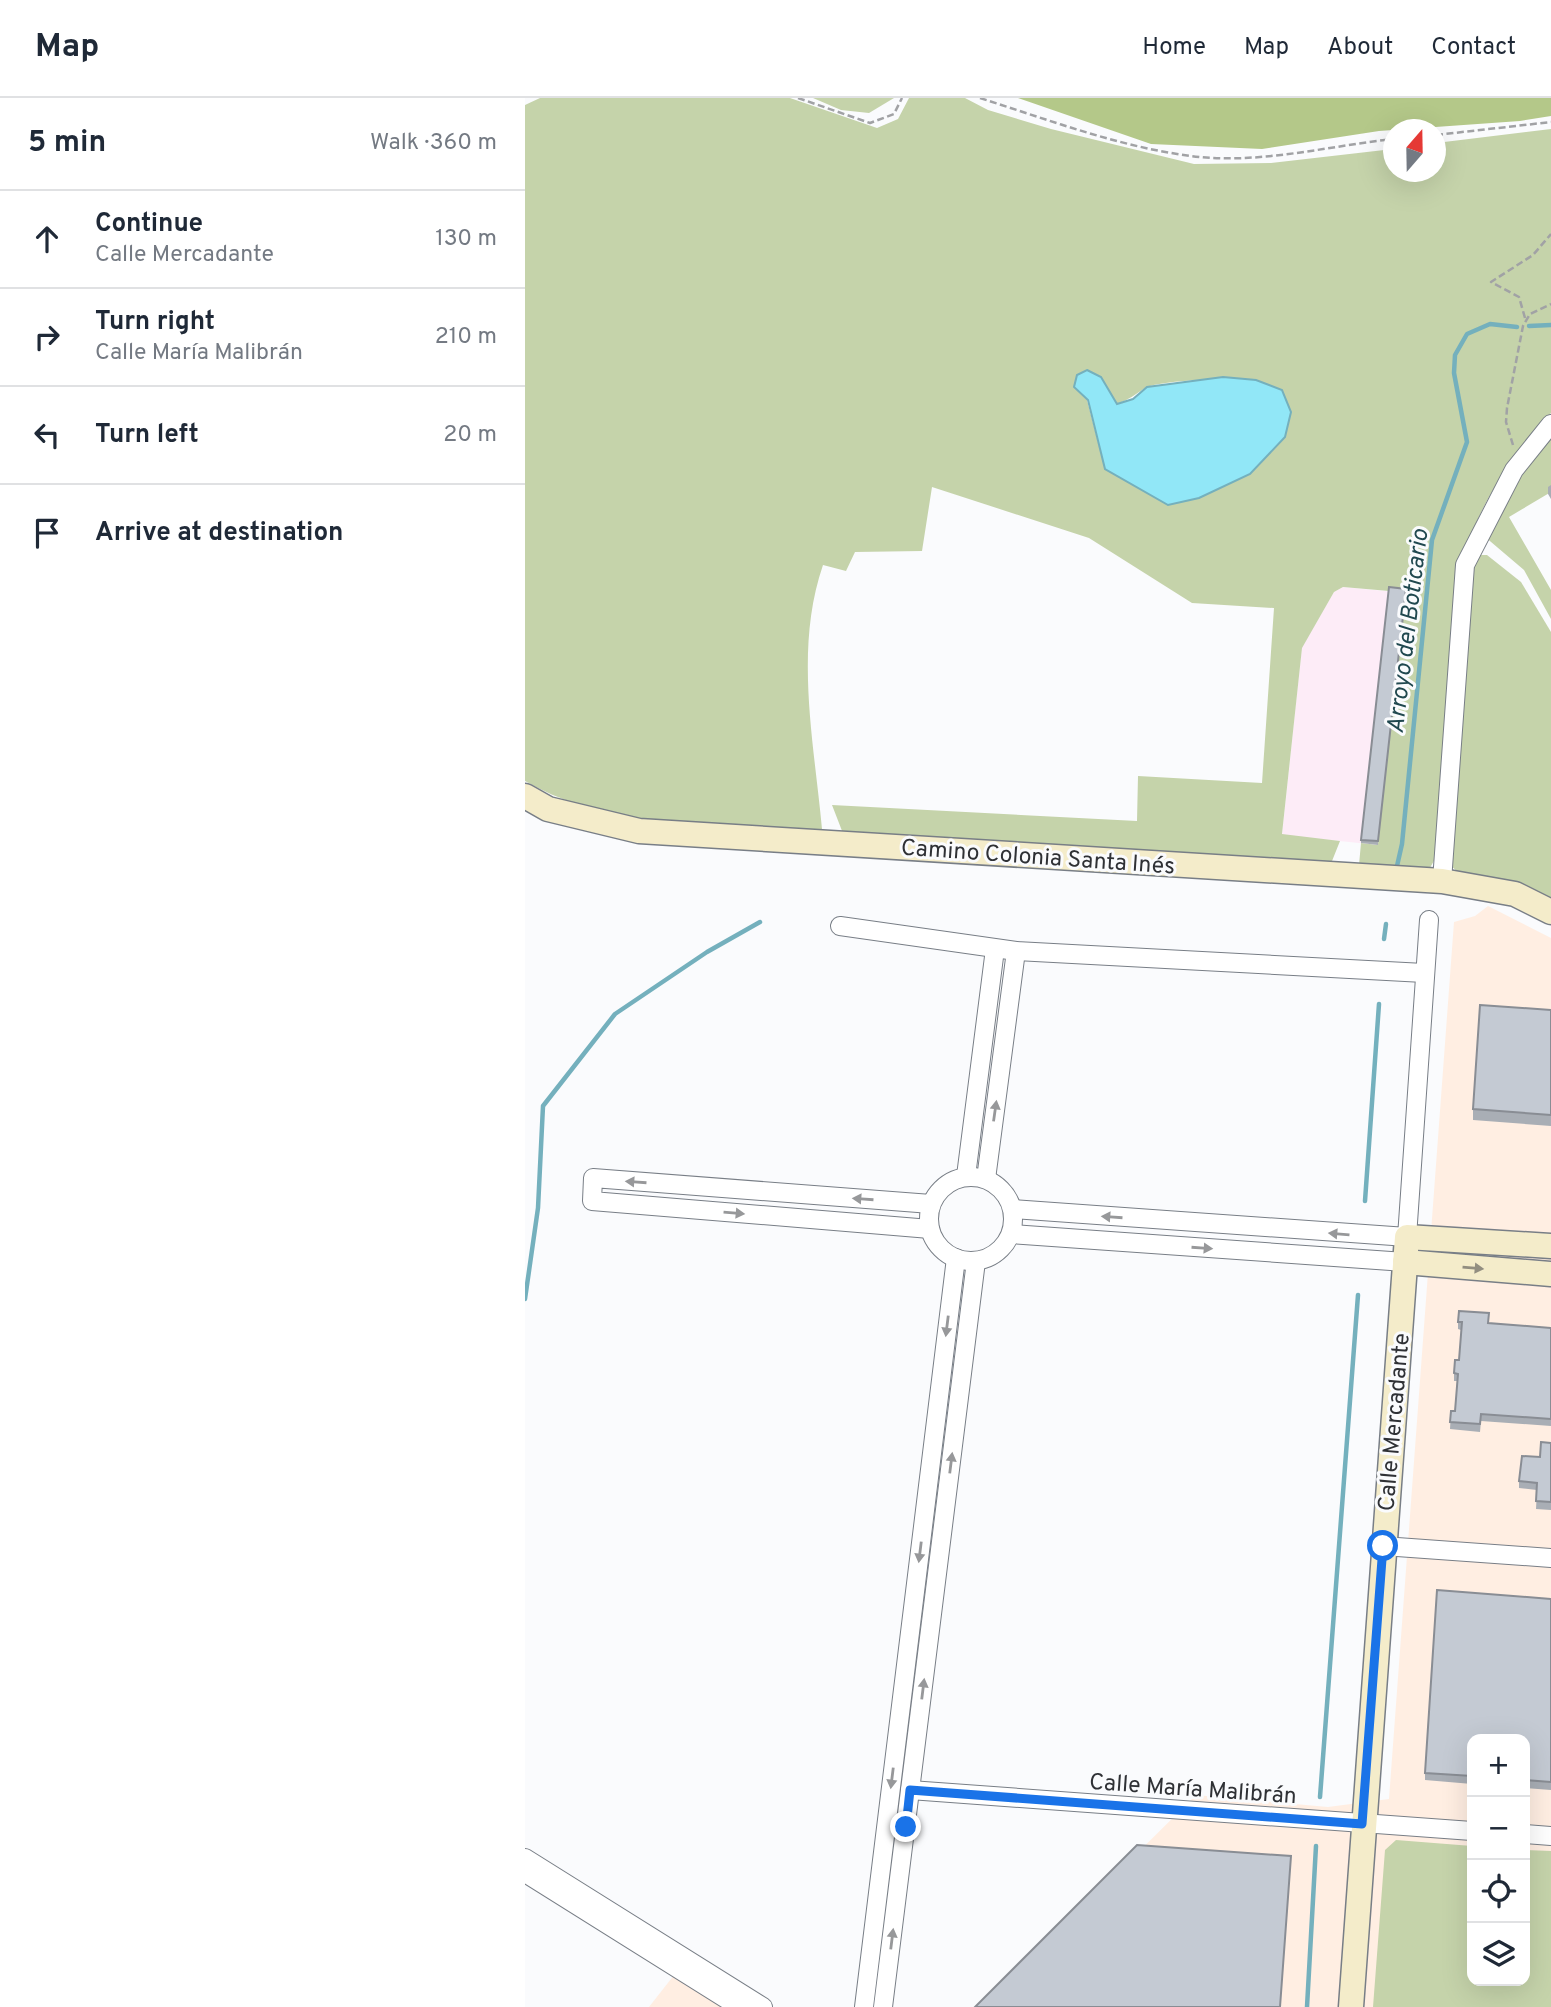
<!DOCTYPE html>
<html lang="en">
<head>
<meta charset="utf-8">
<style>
  :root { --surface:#fff; --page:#f6f6f7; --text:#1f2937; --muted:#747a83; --line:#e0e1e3 }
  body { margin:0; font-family:Overpass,sans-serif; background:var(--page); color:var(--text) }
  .controls { position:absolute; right:21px; bottom:21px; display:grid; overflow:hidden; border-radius:14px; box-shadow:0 7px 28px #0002 }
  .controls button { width:63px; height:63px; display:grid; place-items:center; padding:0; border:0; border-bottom:2px solid var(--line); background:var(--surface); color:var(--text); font:35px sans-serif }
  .compass { position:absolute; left:858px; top:21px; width:63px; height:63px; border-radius:50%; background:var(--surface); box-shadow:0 7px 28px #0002; rotate:20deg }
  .stop { position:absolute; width:21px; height:21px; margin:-16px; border:5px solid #1a73e8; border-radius:50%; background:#fff }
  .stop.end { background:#1a73e8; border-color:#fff; box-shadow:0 2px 7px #0008 }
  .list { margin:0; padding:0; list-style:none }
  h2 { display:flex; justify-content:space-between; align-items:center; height:91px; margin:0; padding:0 28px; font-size:30px }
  h2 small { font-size:23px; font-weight:400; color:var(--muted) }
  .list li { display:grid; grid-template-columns:46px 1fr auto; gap:21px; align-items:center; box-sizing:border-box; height:98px; padding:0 28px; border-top:2px solid var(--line) }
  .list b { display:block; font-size:26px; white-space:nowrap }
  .list p { margin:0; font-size:23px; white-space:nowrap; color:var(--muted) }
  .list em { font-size:23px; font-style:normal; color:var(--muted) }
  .icon { flex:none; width:38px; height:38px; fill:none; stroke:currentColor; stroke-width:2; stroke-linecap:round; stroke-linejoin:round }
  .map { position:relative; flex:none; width:1026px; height:1909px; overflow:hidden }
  header { display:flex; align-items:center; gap:42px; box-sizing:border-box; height:98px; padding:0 35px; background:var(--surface); border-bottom:2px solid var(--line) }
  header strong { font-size:33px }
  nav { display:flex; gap:38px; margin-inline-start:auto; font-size:24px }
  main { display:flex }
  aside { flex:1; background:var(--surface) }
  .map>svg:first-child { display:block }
  .commercial { fill:#ffeee2; fill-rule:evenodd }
  .industrial { fill:#fdecf7 }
  .green { fill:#c5d3aa; fill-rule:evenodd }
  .forest { fill:#b4c889 }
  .water { fill:#91e7f7; stroke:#74b0bd; stroke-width:2 }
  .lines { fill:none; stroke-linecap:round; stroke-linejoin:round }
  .stream { stroke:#74b0bd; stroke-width:4.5 }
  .street-casing { stroke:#787e86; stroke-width:20 }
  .secondary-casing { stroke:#787e86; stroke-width:27 }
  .path { stroke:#a1a2a5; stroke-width:2.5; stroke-dasharray:7 3.5; stroke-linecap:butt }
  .street { stroke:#fff; stroke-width:18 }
  .secondary { stroke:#f4ecca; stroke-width:24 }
  .wall { fill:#a9aeb5 }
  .building { fill:#c4cad3; stroke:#898d94; stroke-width:2 }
  .oneway { fill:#97989a }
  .oneway2 { fill:#928e80 }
  .route { stroke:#1a73e8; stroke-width:9 }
  .labels { text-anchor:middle; stroke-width:6; stroke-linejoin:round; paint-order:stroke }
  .street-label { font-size:23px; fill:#2f3135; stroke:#fafbfd }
  .water-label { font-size:24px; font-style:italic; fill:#20484f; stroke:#fafbfd }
</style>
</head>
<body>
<header>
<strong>Map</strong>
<nav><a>Home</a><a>Map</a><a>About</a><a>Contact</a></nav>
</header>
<main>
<aside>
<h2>5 min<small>Walk · 360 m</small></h2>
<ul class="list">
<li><svg class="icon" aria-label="ahead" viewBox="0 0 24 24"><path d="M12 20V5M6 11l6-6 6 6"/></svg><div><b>Continue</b><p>Calle Mercadante</p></div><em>130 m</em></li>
<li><svg class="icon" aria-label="right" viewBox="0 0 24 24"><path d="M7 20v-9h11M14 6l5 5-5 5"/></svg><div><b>Turn right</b><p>Calle María Malibrán</p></div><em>210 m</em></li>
<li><svg class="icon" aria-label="left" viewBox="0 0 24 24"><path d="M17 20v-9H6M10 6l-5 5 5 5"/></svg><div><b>Turn left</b></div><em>20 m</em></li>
<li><svg class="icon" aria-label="arrive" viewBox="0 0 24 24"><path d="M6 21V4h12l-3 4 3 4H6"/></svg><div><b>Arrive at destination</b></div></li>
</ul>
</aside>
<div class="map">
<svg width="1026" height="1909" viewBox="0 0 1026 1909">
  <rect width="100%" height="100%" fill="#fafbfd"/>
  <g class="commercial">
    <path d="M963,808L1026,840V1909H457L671,1697L803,1709L864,1701L929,824L950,818ZM947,1641H1000V1883H947Z"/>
    <path d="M157,1867L211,1909H124Z"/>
  </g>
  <path class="industrial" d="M818,489L881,495L853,747L757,737L777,549L809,494Z"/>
  <g class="green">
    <path d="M15,0H265L352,30L373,21L384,0H440L463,12L526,31L669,66L746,65L868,51L869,74H911V45L1026,31V315C978,367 945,421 930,490L910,761L902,775L834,767L836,745L853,747L864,493L818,489L809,494L777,550L757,736L815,743L807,763L798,768L319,738L307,707L612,723L613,678L737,685L749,510L667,505L564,440L407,389L397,453L330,454L321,473L298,467C269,551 289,644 297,731L292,734C197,727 84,732 0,683V7ZM576,279L591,306C606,301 609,297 620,290C637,281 711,280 731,282L580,371L562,302Z"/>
    <path d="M288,0H369L344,15L316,12Z"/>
    <path d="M1026,339V394L984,419L1026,492V521L999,472L959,438L992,380Z"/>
    <path d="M956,457H962L996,484L1026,534V804L934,775L925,767L938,570L949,467Z"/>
    <path d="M871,1742L947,1748V1883H1000V1752L1026,1753V1909H848L860,1752Z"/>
  </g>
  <path class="forest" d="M493,0H1026V18L995,23L854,33L737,51L626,46Z"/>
  <path class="water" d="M562,272L576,279L592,306L608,301L622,289L698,279L731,282L757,292L766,314L760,339L725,376L674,400L643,407L580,371L563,302L549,289L552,277Z"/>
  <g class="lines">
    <g class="stream">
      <path d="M1004,228L1026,227"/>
      <path d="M872,768L877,746L907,442L942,344L929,275L930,257L942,236L965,226L992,229"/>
      <path d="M859,841L861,826"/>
      <path d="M840,1103L854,906"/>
      <path d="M0,1201L13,1110L18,1008L90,916L182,854L235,824"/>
      <path d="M795,1699L833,1197"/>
      <path d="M782,1909L791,1748"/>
    </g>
    <defs>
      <g id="street">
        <path d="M917,783L940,467L989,372L1026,326"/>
        <path d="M315,828L491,853L899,875"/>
        <path d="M441,1078L470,851"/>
        <circle cx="446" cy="1121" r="42"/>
        <path d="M461,1081L491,853"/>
        <path d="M488,1111L882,1139L904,822"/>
        <path d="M405,1131L67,1103L68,1080L406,1106"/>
        <path d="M486,1136L880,1164"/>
        <path d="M858,1448L1026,1460"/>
        <path d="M385,1692L947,1733"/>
        <path d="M1000,1736L1026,1738"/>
        <path d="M0,1760L238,1909"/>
        <path d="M0,1775L214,1909"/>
        <path d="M339,1909L431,1160"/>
        <path d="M358,1909L451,1163"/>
      </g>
      <g id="secondary">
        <path d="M0,698L23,711L114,733L917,783L990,796L1026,814"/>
        <path d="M880,1164L1026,1176"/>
        <path d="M826,1909L882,1139L1026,1148"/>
      </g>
    </defs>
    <use href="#street" class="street-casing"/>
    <use href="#secondary" class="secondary-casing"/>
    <g class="path">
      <path d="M273,0L345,25L369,16L377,0"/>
      <path d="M455,0C524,22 595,49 666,58C733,67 802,48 869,41"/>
      <path d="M911,37L1026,24"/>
      <path d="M1000,220L994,199L966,184L1008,157L1026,136"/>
      <path d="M988,347L981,324L982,310L998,228L1005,216L1026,206"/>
    </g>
    <use href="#street" class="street"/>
    <use href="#secondary" class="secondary"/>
  </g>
  <g class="wall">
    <path d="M1026,387V401L1023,396V389Z"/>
    <path d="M864,489L853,747L836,745V742Z"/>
    <path d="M1026,912V1028L948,1022V1011Z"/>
    <path d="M933,1224L964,1225L1026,1230V1328L956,1323L955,1334L925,1331L926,1313H930L932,1283H929V1275L934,1262L936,1232L933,1231Z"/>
    <path d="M1026,1345V1412L1011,1411L1012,1392L994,1390V1383Z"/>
    <path d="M1026,1501V1692L1000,1690V1641H947V1686L900,1682V1675Z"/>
  </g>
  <g class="building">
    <path d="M864,489L881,491L853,743L836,742Z"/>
    <path d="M955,907L1026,912V1017L948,1011Z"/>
    <path d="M934,1213L964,1215L963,1225L1026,1230V1321L956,1316L955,1326L925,1324L926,1313H930L933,1276L929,1275L930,1262H934L937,1224H933Z"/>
    <path d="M1016,1344L1026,1345V1404L1011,1403L1012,1385L994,1383L997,1358L1015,1359Z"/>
    <path d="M912,1492L1026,1501V1684L1000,1682V1641H947V1678L900,1675Z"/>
    <path d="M612,1747L766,1758L755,1909H450Z"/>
  </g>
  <defs><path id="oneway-solid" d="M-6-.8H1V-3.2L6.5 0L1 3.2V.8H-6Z" transform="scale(1.75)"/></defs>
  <g class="oneway">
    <use href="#oneway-solid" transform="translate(470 1013) rotate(-82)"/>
    <use href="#oneway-solid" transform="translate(111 1084) rotate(-176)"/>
    <use href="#oneway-solid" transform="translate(338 1101) rotate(-176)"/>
    <use href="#oneway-solid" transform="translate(209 1115) rotate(5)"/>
    <use href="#oneway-solid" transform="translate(587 1119) rotate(-176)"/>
    <use href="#oneway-solid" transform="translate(814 1136) rotate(-175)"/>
    <use href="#oneway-solid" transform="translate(677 1150) rotate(4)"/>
    <use href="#oneway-solid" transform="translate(422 1228) rotate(97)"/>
    <use href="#oneway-solid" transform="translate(426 1365) rotate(-83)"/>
    <use href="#oneway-solid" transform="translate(395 1454) rotate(97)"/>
    <use href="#oneway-solid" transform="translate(398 1591) rotate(-83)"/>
    <use href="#oneway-solid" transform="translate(367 1680) rotate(97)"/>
    <use href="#oneway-solid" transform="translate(367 1841) rotate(-83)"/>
  </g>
  <use class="oneway2" href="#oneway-solid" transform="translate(948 1170) rotate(5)"/>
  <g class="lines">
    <path class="route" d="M381,1729L385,1692L837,1726L858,1448"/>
  </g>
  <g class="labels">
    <g class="street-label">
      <text transform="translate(513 758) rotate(4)" y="8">Camino Colonia Santa Inés</text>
      <text transform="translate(868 1324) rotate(-85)" y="8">Calle Mercadante</text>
      <text transform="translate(668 1690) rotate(4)" y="8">Calle María Malibrán</text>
    </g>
    <g class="water-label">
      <text transform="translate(882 533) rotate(-83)" y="8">Arroyo del Boticario</text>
    </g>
  </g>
</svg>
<div class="controls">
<button>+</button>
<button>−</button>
<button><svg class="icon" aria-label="locate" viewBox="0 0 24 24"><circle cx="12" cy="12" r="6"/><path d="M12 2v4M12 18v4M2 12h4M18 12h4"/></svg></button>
<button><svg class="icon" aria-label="layers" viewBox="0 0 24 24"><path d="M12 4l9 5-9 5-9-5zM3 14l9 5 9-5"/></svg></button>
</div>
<svg class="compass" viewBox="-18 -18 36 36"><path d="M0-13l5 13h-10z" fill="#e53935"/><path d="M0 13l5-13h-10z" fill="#747a83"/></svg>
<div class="stop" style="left:858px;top:1448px"></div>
<div class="stop end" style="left:381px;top:1729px"></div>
</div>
</main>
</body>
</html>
